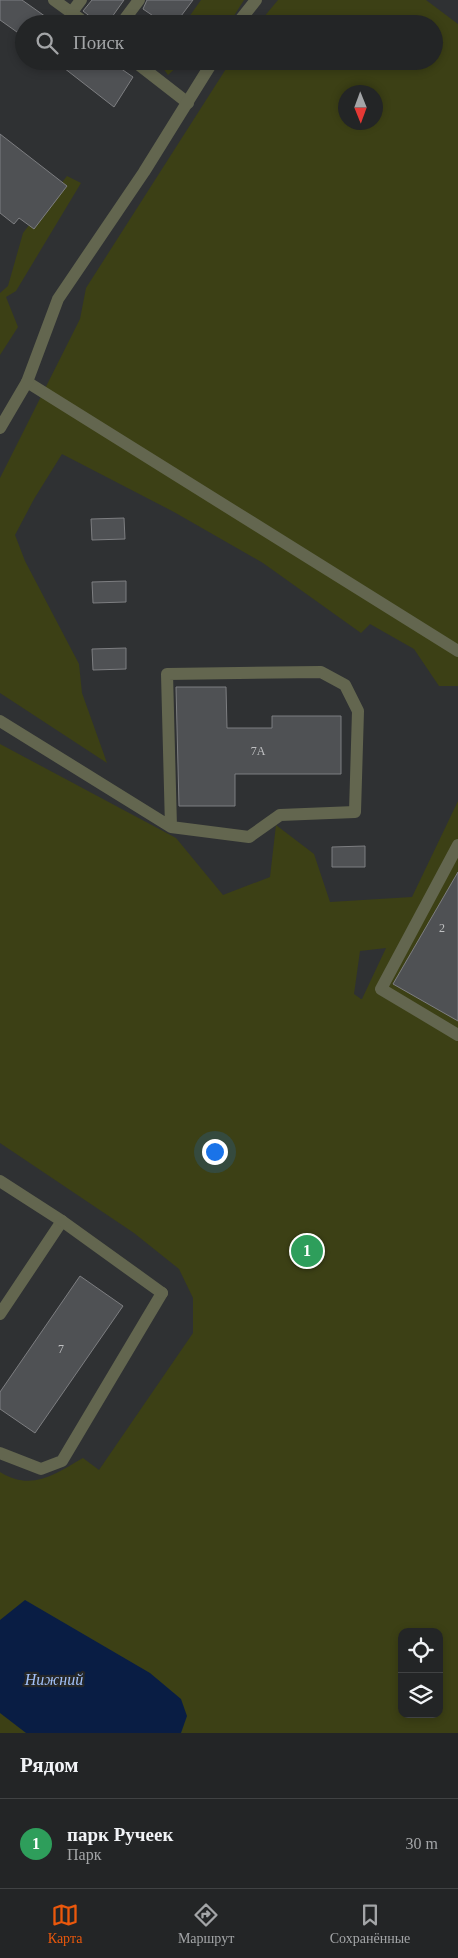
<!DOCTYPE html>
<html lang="ru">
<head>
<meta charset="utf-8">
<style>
  :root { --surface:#232526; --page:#2b2d2e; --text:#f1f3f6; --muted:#a3a5a7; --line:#404243; --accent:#ea580c }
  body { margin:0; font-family:"Times New Roman",serif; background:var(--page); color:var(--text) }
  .controls { position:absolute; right:15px; bottom:15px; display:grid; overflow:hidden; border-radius:10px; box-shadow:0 2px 8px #0003 }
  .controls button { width:45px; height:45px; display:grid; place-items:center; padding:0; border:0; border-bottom:1px solid var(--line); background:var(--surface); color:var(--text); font:25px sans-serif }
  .compass { position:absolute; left:338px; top:85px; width:45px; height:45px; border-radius:50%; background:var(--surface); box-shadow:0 2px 8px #0003; rotate:179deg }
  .you { position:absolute; left:214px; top:1151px; width:18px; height:18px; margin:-12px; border:4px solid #fff; border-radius:50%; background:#1a73e8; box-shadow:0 0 0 8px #1a73e833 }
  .badge { display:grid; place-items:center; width:32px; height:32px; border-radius:50%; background:var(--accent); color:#fff; font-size:16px; font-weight:700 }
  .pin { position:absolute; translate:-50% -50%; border:2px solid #fff; box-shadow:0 1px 5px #0006 }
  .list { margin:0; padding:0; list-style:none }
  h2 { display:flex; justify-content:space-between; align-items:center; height:65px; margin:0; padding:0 20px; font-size:21px }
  h2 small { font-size:16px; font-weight:400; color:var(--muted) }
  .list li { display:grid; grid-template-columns:32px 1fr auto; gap:15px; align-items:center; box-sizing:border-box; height:90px; padding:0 20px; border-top:1px solid var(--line) }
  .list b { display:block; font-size:19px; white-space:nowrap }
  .list p { margin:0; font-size:16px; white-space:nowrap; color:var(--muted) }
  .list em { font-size:16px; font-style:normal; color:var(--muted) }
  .icon { flex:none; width:28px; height:28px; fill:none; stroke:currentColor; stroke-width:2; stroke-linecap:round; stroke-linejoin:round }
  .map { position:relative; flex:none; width:458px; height:1733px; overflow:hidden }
  .search { position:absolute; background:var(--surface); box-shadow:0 2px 8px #0003; left:15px; right:15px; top:15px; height:55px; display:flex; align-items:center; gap:12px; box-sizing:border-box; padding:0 18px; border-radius:28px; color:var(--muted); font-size:19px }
  .sheet { height:155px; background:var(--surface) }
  nav { display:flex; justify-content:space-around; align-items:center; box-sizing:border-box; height:70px; border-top:1px solid var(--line); background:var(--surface); font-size:14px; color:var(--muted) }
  nav a { display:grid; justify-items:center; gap:2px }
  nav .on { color:var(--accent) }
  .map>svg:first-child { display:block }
  .green { fill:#3c4015; fill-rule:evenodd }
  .water { fill:#091d44 }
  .building { fill:#4f5154; stroke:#7d7e81 }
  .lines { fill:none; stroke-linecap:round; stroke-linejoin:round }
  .lane { stroke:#63664f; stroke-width:12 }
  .street { stroke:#63664f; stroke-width:12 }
  .labels { text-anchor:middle; stroke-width:4.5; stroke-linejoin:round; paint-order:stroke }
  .number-label { font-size:12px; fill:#bfc0c2 }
  .water-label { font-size:16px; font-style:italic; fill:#a1c0f8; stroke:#252729 }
</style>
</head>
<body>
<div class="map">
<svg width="458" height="1733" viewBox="0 0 458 1733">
  <rect width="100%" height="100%" fill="#2f3133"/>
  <g class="green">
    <path d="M201,0H244L232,19L227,24H184Z"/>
    <path d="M278,0H426L458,24V686H439L414,649L370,624L361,633L263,563L174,512L62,454L34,499L15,535L25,561L79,664L82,693L107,763L0,693V478L80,319L86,288L231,61H434V24H258ZM346,92H376V122H346Z"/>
    <path d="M158,61H183L168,75Z"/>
    <path d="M67,176L81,183L16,291L6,297L18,327L0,355V293L8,286L23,233Z"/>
    <path d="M0,744L176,838L223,895L270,877L276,825L314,854L330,902L412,897L458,801V1733H0V1472C32,1492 55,1474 83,1458L99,1470L193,1333V1298L179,1269L134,1233L0,1143ZM386,948L362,999H361L354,994L360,951ZM402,1632H439V1714H402Z"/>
  </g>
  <path class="water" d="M25,1600L150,1673L181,1699L187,1716L181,1733H26L0,1713V1620Z"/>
  <g class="building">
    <path d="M0,0H22L56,24H24V37L0,20Z"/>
    <path d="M92,0H124L107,24H95L92,18L83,11Z"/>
    <path d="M147,0H193L175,24H165L143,9Z"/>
    <path d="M55,61H110L133,77L114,107Z"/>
    <path d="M0,134L67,186L34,229L19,218L14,224L0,213Z"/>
    <path d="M124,518L125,539L92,540L91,519Z"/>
    <path d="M126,581V602L93,603L92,582Z"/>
    <path d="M126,648V669L93,670L92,649Z"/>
    <path d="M176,687H226L227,728H272V716H341V774H235V806H179Z"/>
    <path d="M365,846V867H332V847Z"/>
    <path d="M458,872V1021L393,984Z"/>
    <path d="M80,1276L123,1306L35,1433L0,1409V1392Z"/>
  </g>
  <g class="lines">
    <g class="lane">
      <path d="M54,0L87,24"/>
      <path d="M72,12L81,0"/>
      <path d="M121,24L139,0"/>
      <path d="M134,61L188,103"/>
      <path d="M27,382L458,651"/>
      <path d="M0,721L171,827L249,837L280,815L355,812L358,711L345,685L321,672L167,674L171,827"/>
      <path d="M458,845L381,989L458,1035"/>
      <path d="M0,1314L62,1221"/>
      <path d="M0,1453L41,1469L62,1461L162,1293"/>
    </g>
    <g class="street">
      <path d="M237,24L256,0"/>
      <path d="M0,428L27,382L58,299L144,172L213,61"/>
      <path d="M0,1181L62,1221L162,1293"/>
    </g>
  </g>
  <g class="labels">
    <g class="number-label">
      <text x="258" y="755">7А</text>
      <text x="442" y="932">2</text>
      <text x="61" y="1353">7</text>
    </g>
    <g class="water-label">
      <text x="54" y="1685">Нижний</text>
    </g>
  </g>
</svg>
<div class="controls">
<button><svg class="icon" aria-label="locate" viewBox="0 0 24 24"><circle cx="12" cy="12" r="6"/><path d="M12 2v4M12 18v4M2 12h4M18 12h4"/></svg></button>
<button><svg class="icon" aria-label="layers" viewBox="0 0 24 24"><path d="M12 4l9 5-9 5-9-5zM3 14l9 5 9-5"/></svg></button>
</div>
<svg class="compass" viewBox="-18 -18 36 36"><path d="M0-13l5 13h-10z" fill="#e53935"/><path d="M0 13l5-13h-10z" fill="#a3a5a7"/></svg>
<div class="you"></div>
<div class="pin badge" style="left:307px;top:1251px;background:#2e9e5b">1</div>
<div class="search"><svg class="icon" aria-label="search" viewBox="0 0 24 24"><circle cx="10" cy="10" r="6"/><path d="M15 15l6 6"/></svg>Поиск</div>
</div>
<section class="sheet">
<h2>Рядом<small></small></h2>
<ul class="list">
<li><span class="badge" style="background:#2e9e5b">1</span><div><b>парк Ручеек</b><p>Парк</p></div><em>30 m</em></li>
</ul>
</section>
<nav>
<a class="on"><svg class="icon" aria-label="map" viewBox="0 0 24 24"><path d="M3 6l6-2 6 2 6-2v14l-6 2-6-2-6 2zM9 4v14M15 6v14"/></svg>Карта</a>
<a><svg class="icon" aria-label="directions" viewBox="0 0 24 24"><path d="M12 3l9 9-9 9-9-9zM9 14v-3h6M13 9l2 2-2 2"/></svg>Маршрут</a>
<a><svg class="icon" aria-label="saved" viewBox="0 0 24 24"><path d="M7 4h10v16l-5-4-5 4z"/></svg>Сохранённые</a>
</nav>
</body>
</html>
